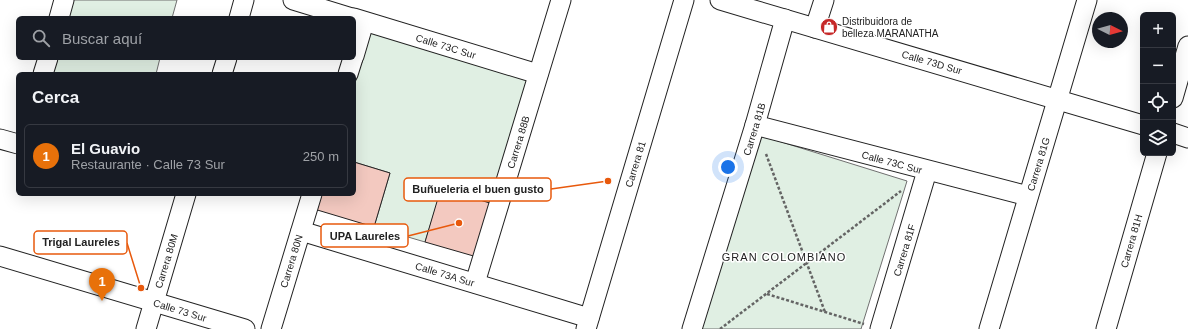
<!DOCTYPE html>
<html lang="es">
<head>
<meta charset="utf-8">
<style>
  :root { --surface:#171b24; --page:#242831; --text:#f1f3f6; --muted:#9ea1a6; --line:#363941; --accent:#d93025 }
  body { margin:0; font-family:Arial,sans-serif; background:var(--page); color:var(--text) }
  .controls { position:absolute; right:12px; top:12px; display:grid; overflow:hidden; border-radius:6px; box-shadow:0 4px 16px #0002 }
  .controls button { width:36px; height:36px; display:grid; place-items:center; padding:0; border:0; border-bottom:1px solid var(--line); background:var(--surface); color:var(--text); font:20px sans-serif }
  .compass { position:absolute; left:1092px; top:12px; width:36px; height:36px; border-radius:50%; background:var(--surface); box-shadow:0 4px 16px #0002; rotate:95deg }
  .you { position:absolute; left:728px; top:167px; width:14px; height:14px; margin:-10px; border:3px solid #fff; border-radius:50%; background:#1a73e8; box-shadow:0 0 0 6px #1a73e833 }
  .badge { display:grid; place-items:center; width:26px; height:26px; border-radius:50%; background:var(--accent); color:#fff; font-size:13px; font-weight:700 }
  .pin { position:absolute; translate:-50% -33px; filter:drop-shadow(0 1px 2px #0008) }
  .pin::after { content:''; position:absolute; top:21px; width:14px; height:12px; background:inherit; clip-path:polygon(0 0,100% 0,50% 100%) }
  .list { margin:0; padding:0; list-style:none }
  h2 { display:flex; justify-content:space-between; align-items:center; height:52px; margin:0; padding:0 16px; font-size:17px }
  h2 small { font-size:13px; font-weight:400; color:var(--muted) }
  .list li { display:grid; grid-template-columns:26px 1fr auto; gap:12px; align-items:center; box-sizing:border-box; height:64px; margin:0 8px 8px; padding:0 8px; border:1px solid var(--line); border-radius:6px }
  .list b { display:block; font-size:15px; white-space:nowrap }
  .list p { margin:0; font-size:13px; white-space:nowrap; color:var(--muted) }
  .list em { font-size:13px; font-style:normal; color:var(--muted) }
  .icon { flex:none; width:22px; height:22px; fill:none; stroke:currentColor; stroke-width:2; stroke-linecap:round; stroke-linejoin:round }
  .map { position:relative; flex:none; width:1188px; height:329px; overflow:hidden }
  .search { position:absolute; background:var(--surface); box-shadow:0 4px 16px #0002; left:16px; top:16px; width:340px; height:44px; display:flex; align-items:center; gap:10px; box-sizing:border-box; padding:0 14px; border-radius:6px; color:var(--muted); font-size:15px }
  .panel { position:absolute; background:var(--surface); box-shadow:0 4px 16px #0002; left:16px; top:72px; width:340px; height:124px; border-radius:6px }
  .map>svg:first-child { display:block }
  .green { fill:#e0efe3; stroke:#6f6f6f }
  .building { fill:#f3c9c0; stroke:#222 }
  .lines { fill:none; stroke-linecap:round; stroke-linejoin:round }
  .minor-casing { stroke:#222; stroke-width:21 }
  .path { stroke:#646464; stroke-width:2.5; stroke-dasharray:3 2; stroke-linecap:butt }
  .minor { stroke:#fff; stroke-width:19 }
  .labels { text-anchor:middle; stroke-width:3; stroke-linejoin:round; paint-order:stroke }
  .poi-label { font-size:10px; fill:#222; stroke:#fff; text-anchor:start }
  .street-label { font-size:10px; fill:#222; stroke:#fff }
  .neighbourhood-label { font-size:11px; letter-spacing:1px; fill:#222; stroke:#fff }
  .leader { fill:none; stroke:#e8590c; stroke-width:1.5 }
  .callout-dot { fill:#e8590c; stroke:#fff; stroke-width:1.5 }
  .callout { fill:#fff; stroke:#e8590c; stroke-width:1.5 }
  .callout-label { font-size:11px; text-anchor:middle; font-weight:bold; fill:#222 }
</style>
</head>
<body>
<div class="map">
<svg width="1188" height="329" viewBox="0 0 1188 329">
  <rect width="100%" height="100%" fill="#fff"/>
  <g class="green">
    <path d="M70,0H177L172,18H65Z"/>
    <path d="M366,30L530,78L493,204L442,188L425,242L374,227L390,173L354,162V74Z"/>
    <path d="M53,58H160L156,74H48Z"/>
    <path d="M759,135L907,181L861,329H699Z"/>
  </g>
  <g class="building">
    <path d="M354,162L390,173L374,227L314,209L318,194H354Z"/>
    <path d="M441,188L493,204L477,257L425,242Z"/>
  </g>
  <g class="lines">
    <defs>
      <g id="minor">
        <path d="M293,0L352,18"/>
        <path d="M720,0L1143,125"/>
        <path d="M59,18L64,0"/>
        <path d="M239,18L244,0"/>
        <path d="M354,18L538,74"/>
        <path d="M815,28L824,0"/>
        <path d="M354,56L364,22"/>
        <path d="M43,74L48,58"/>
        <path d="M222,74L227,58"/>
        <path d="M348,74L353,58"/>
        <path d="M1173,98L1188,46"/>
        <path d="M755,125L1028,196"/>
        <path d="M1173,133L1188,138"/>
        <path d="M0,139L18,144"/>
        <path d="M301,231L589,318"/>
        <path d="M0,256L245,329"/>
        <path d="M475,283L561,0"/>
        <path d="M146,329L186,194"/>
        <path d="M271,329L312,194"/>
        <path d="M586,329L684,0"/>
        <path d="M692,329L755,125L785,19"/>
        <path d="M880,329L927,171"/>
        <path d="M989,329L1087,0"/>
        <path d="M1106,329L1157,153"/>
      </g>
    </defs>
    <use href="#minor" class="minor-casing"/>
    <g class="path">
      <path d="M766,154L825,312"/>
      <path d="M767,294L864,324"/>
      <path d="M720,329L901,191"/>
    </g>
    <use href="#minor" class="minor"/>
  </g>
  <defs>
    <symbol id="shop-disc" viewBox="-11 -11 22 22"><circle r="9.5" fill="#c62828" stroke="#fff"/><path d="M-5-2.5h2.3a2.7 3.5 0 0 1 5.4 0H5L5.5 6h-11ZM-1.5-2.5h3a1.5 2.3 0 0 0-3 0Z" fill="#fff"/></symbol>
  </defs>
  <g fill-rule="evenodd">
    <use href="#shop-disc" x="819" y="17" width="20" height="20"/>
  </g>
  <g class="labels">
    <g class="poi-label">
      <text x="842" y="25">Distribuidora de<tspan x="842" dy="12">belleza MARANATHA</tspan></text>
    </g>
    <g class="street-label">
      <text transform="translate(446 46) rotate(17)" y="4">Calle 73C Sur</text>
      <text transform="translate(932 62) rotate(16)" y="4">Calle 73D Sur</text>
      <text transform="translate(754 129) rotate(-73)" y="4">Carrera 81B</text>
      <text transform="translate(518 142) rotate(-73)" y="4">Carrera 88B</text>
      <text transform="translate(892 162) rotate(15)" y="4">Calle 73C Sur</text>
      <text transform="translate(635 164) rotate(-73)" y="4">Carrera 81</text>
      <text transform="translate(1038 164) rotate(-73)" y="4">Carrera 81G</text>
      <text transform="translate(1131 241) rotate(-74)" y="4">Carrera 81H</text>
      <text transform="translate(904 250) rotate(-73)" y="4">Carrera 81F</text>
      <text transform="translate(166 261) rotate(-73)" y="4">Carrera 80M</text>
      <text transform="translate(291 261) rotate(-73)" y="4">Carrera 80N</text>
      <text transform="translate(445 274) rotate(17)" y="4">Calle 73A Sur</text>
      <text transform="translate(180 310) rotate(17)" y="4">Calle 73 Sur</text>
    </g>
    <g class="neighbourhood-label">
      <text x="784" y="261">GRAN COLOMBIANO</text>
    </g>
  </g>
  <path class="leader" d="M608 181L551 189M459 223L408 236M141 288L127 243"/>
  <g class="callout-dot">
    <circle cx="608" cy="181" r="4"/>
    <circle cx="459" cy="223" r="4"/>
    <circle cx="141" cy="288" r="4"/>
  </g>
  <g class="callout">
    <rect x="404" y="178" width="147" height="23" rx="4"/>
    <rect x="321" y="224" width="87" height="23" rx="4"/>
    <rect x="34" y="231" width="93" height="23" rx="4"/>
  </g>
  <g class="callout-label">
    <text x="478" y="193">Buñueleria el buen gusto</text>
    <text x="365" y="240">UPA Laureles</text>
    <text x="81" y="246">Trigal Laureles</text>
  </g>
</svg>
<div class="controls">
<button>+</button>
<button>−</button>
<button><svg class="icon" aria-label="locate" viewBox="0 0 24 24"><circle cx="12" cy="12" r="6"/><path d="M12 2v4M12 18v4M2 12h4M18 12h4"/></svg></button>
<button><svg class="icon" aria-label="layers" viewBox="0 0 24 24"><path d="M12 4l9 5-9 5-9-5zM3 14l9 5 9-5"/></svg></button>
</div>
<svg class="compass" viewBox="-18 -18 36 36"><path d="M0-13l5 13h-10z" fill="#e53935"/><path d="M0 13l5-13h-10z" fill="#9ea1a6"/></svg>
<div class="you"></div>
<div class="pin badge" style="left:102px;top:301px;background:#e8710a">1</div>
<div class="search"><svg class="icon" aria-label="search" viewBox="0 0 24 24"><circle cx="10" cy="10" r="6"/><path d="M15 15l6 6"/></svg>Buscar aquí</div>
<section class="panel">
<h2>Cerca<small></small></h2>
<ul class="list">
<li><span class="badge" style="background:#e8710a">1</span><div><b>El Guavio</b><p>Restaurante · Calle 73 Sur</p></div><em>250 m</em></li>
</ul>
</section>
</div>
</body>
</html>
